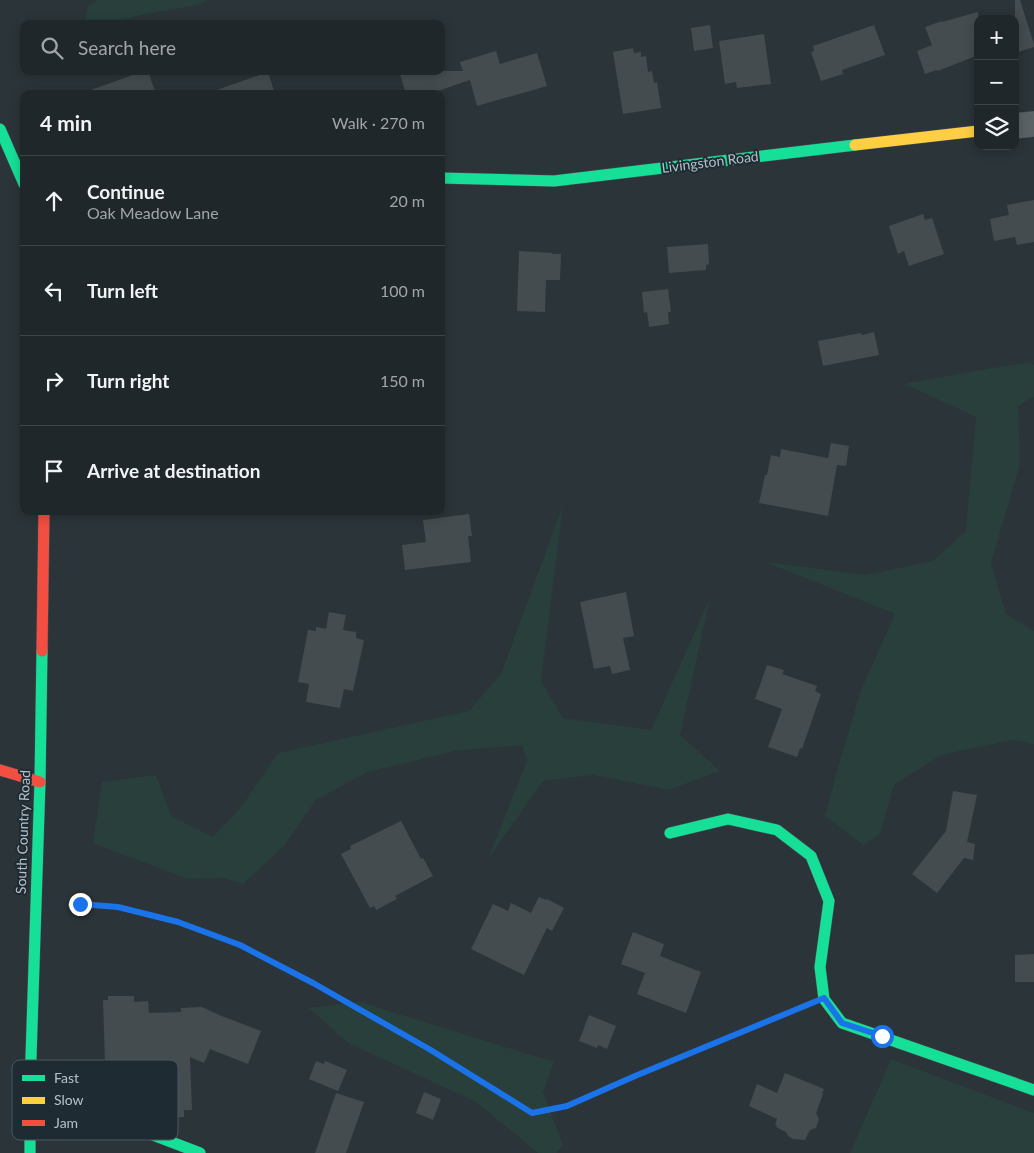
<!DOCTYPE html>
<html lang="en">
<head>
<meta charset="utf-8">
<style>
  :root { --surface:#20272a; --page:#282f32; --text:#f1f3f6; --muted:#a2a5a8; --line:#3d4447 }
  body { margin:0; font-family:Lato,sans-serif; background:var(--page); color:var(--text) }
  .controls { position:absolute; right:15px; top:15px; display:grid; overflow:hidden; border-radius:10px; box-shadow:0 2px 12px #0003 }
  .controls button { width:45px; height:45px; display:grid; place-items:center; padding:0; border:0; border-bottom:1px solid var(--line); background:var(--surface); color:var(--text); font:25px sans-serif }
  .stop { position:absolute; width:15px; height:15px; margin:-11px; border:4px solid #1a73e8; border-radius:50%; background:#fff }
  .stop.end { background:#1a73e8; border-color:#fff; box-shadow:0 1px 5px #0008 }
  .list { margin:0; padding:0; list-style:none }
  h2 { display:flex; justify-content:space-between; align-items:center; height:65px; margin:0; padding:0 20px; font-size:21px }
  h2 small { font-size:16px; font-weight:400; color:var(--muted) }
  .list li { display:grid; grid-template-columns:32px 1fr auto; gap:15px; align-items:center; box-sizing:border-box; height:90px; padding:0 20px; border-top:1px solid var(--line) }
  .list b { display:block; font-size:19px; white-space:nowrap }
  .list p { margin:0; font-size:16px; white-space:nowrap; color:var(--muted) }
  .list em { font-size:16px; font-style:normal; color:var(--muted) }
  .icon { flex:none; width:28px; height:28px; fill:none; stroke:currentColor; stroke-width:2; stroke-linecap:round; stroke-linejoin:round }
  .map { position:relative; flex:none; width:1034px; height:1153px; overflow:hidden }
  .search { position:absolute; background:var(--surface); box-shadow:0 2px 12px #0003; left:20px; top:20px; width:425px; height:55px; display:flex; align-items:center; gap:12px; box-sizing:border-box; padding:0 18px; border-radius:10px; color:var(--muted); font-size:19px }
  .panel { position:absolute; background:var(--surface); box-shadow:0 2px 12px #0003; left:20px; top:90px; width:425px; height:425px; border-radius:10px }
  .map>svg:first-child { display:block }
  .green { fill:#283f3c }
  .building { fill:#444c4f }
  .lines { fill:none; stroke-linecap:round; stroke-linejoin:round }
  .street-casing { stroke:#494f53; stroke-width:26 }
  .fast-casing { stroke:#494f53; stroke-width:12 }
  .slow-casing { stroke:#494f53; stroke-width:12 }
  .jam-casing { stroke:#494f53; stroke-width:12 }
  .path { stroke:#5f6669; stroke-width:3; stroke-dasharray:4 4; stroke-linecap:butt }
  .street { stroke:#5b6266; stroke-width:25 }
  .fast { stroke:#16e098; stroke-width:11 }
  .slow { stroke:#ffcf43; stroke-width:11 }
  .jam { stroke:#f24e42; stroke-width:11 }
  .route { stroke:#1a73e8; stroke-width:6 }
  .labels { text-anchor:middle; stroke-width:4; stroke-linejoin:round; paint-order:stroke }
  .street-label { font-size:14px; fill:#b5c1c9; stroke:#1e2b33 }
  .key { fill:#1e2b33; stroke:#4b5860; stroke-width:1 }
  .key-label { font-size:14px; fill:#b5c1c9 }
</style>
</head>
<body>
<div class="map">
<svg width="1034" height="1153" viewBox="0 0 1034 1153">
  <rect width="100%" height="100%" fill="#2b3438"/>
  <g class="green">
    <path d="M98,0H207L199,5L150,13L102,24H83L88,6Z"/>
    <path d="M1030,362L1034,365V397L1018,406L1020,464L991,563L1006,614L1034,631V744L1013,740L941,755L894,785L880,834L863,845L825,816L837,771L861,690L895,614L765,562L865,575L933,561L966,531L976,417L904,384L986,369Z"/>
    <path d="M563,505L541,681L563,718L651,730L710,598L680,735L720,771L669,790L593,775L543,781L488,859L527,761L522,745L455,751L368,772L316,800L284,846L243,884L224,878L187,879L93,843L102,782L156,775L171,816L213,837L241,807L278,753L469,711L501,674Z"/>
    <path d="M360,1002L554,1062L543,1092L563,1145L556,1153H538L476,1102L348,1043L309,1008Z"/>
    <path d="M891,1059L1034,1113V1153H850Z"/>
  </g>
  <g class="building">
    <path d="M1015,0H1020L1034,44V47L1015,53Z"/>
    <path d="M978,12V55L938,71L937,70L925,74L917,51L932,45L925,27L942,21V22Z"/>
    <path d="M710,25L713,48L694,51L691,28Z"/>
    <path d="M874,25L885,55L842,70L843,74L821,81L811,52L814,51L813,46Z"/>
    <path d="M764,34L771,84L737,88L736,82L725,84L719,41Z"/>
    <path d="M633,48L634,53L641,52V57L646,56L648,72L652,71L654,83L657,82L661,108L623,114L613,52Z"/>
    <path d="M496,51L500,64L537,53L547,86L477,106L470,80L429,94H406L399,71H463L460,62Z"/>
    <path d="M144,71H148L156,94H88V91Z"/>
    <path d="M268,72L275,94H214V91Z"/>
    <path d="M1034,200V242L1017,245L1015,237L994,241L990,219L1009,215L1007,205Z"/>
    <path d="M923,214L925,220L932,218L944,254L909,266L904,251L898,254L889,226Z"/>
    <path d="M708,244L709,264L706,265V270L669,273L667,247Z"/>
    <path d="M519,251L552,253L553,254H561L560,280H546L545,312L517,311Z"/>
    <path d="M668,289L671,312H668L669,324L649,327L647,312L644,313L642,292Z"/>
    <path d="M874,332L879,355L823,366L818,341L861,333L862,335Z"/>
    <path d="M831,443L849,446L846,466L837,465L828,516L759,503L765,475H767L771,455L780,457L781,449L828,458Z"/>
    <path d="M469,514L472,536H468L471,562L405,570L402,545L426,542L423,520Z"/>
    <path d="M626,592L634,636L623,638L630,670L612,674L610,666L594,669L580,602Z"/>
    <path d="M329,612L346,615L343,630L356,632V638L364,640L353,691L344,689L340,708L306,702L309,684L298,682L308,630L316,631V627L326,629Z"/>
    <path d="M767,665L784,670L782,674L817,686L815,691L821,694L802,749L800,748L797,757L768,747L782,709L755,699Z"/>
    <path d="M953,791L977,795L967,842L975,844L973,860L964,858L937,893L912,874L946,831Z"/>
    <path d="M401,821L421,859L423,858L433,876L395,896L397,899L376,910L374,906L370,908L341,854L351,849L350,846Z"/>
    <path d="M539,897L546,900L547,899L564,908L552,931L547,928L524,975L471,949L493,904L508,911L511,903L531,913Z"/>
    <path d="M633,932L664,944L660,956L701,972L686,1013L637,994L645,973L621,964Z"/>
    <path d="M1034,954V982H1015V955Z"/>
    <path d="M108,996H134V1002L148,1001L149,1013L181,1012V1008L202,1007L219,1015L261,1031L248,1064L210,1049L204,1063L190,1057L192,1110H184V1117L167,1118V1110H155L154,1076L148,1077L147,1061L105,1063L103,1000H108Z"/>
    <path d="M589,1015L616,1026L607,1049L598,1045L597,1048L579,1041Z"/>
    <path d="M316,1061L324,1064L325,1061L347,1070L338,1091L309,1079Z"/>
    <path d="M785,1073L824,1089L822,1094H823L816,1113L819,1119L816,1128L810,1130L805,1140L793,1139L788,1136L786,1132L776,1127L777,1125L775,1124L777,1119L749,1106L757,1084L777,1093Z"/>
    <path d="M424,1092L441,1099L433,1120L416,1113Z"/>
    <path d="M336,1093L364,1102L346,1153H315Z"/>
  </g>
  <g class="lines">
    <defs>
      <path id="street" d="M1015,126L1034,124"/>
      <g id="fast">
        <path d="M0,129L24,184"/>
        <path d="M441,178L554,181L855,145"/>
        <path d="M670,833L728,819L777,830L811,856L829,901L820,967L824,999L842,1023L1034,1090"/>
        <path d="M30,1088L200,1153"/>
        <path d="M30,1153V1088L40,782L42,651"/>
      </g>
      <path id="slow" d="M855,145L978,131"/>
      <g id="jam">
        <path d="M42,651L44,511"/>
        <path d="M0,770L40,782"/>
      </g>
    </defs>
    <use href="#street" class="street-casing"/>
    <use href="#fast" class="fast-casing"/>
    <use href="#slow" class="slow-casing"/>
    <use href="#jam" class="jam-casing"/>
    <path class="path" d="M68,905L80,904L118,907L178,922L240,945L313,983L429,1049L532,1113L567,1106L635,1075L802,1007"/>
    <use href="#street" class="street"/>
    <use href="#fast" class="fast"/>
    <use href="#slow" class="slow"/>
    <use href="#jam" class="jam"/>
  </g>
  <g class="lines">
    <path class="route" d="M80,904L118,907L178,922L240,945L313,983L429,1049L532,1113L567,1106L635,1076L824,998L842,1023L882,1036"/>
  </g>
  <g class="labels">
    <g class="street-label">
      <text transform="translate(710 162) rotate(-7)" y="5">Livingston Road</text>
      <text transform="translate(23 832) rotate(-88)" y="5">South Country Road</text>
    </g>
  </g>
  <rect x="12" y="1060" width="166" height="80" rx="8" class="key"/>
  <rect x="22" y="1075" width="23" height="6" fill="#16e098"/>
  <rect x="22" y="1097" width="23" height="7" fill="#ffcf43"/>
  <rect x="22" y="1120" width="23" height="6" fill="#f24e42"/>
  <g class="key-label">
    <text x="54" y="1083">Fast</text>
    <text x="54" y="1105">Slow</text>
    <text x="54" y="1128">Jam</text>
  </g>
</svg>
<div class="controls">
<button>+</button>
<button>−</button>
<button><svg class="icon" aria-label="layers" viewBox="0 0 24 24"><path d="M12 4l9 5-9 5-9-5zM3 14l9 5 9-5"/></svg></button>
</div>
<div class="stop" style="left:882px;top:1036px"></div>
<div class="stop end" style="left:80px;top:904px"></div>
<div class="search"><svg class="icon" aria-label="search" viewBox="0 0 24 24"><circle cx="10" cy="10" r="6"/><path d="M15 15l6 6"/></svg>Search here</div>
<section class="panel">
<h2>4 min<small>Walk · 270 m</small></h2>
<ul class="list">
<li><svg class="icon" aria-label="ahead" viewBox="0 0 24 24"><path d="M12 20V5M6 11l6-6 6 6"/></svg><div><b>Continue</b><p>Oak Meadow Lane</p></div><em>20 m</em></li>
<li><svg class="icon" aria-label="left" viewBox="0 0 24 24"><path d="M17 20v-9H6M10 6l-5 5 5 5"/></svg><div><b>Turn left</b></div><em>100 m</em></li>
<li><svg class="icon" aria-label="right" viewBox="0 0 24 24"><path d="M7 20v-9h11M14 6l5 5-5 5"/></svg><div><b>Turn right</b></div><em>150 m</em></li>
<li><svg class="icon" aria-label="arrive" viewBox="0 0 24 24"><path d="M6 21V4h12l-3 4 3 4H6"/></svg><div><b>Arrive at destination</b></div></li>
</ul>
</section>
</div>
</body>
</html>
